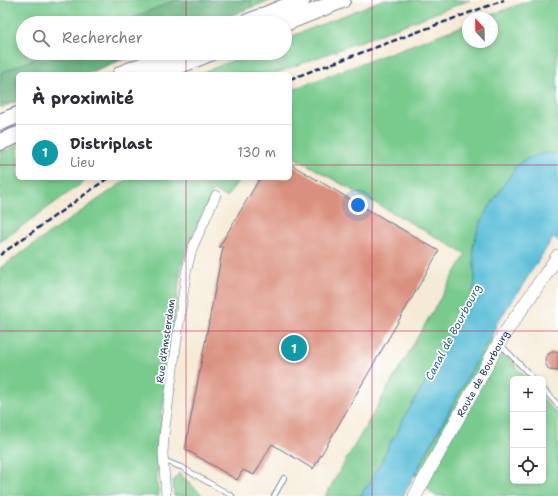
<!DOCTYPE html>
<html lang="fr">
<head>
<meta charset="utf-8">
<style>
  :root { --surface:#fff; --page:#f2f2f3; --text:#2b2b33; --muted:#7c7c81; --line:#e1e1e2; --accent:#b5179e }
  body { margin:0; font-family:"Shantell Sans",sans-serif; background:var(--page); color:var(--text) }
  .controls { position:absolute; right:12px; bottom:12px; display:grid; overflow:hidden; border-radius:6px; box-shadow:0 2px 6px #0003 }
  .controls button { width:36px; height:36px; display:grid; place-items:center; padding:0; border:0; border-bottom:1px solid var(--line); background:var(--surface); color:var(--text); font:20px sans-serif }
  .compass { position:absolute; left:462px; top:12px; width:36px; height:36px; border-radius:50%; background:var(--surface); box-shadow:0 2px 6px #0003; rotate:338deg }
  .you { position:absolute; left:358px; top:205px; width:14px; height:14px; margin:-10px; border:3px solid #fff; border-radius:50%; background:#1a73e8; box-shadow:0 0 0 6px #1a73e833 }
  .badge { display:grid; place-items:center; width:26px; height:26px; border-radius:50%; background:var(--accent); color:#fff; font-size:13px; font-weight:700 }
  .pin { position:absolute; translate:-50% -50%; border:2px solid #fff; box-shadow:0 1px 4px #0006 }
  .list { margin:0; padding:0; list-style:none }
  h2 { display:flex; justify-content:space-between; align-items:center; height:52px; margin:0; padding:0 16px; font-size:17px }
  h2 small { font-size:13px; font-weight:400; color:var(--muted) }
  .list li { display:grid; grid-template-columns:26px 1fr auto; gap:12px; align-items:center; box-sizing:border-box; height:56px; padding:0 16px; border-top:1px solid var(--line) }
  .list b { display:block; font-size:15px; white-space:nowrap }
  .list p { margin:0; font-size:13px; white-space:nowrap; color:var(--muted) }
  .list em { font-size:13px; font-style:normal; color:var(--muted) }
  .icon { flex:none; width:22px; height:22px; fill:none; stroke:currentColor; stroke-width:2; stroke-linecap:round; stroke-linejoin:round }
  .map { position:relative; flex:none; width:558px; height:496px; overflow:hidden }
  .search { position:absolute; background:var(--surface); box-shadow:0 2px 6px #0003; left:16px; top:16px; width:276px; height:44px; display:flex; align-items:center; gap:10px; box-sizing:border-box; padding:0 14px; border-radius:22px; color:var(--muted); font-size:15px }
  .panel { position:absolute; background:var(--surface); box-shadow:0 2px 6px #0003; left:16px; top:72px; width:276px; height:108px; border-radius:6px }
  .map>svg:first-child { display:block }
  .green { fill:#78cb8d; stroke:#4a7d76 }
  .forest { fill:#62af78; stroke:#3e6f6b }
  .water { fill:#5abed8; stroke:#3a769b }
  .building { fill:#da907e }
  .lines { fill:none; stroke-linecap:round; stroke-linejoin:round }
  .lane-casing { stroke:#677088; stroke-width:6 }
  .street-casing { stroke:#677088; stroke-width:10 }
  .secondary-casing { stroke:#677088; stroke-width:14 }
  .highway-casing { stroke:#677088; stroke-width:18 }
  .lane { stroke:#fff; stroke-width:4.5 }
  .street { stroke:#fff; stroke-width:9 }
  .secondary { stroke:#fff; stroke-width:13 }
  .highway { stroke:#fff; stroke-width:16 }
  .rail { stroke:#1b2f5e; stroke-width:2.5; stroke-dasharray:6 3; stroke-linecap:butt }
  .grid { fill:none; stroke:#c2185b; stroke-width:1; stroke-opacity:0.55 }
  .labels { text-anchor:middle; stroke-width:3.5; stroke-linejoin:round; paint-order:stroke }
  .street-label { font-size:10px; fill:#1b2f5e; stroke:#fff }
  .water-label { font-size:11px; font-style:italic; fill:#316189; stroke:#fff }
</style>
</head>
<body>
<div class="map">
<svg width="558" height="496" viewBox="0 0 558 496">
  <rect width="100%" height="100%" fill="#fff"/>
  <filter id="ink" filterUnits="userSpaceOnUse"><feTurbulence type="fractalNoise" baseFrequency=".025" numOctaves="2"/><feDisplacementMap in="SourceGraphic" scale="8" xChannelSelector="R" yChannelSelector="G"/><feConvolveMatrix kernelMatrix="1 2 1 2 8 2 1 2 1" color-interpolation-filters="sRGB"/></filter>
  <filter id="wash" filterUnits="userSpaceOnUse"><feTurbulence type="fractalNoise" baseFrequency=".012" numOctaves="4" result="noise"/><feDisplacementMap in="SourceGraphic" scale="16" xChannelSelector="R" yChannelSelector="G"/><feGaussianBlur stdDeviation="0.9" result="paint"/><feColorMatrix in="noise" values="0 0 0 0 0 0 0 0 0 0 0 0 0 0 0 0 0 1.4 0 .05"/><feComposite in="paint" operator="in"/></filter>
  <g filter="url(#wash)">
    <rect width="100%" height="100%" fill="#f5ead5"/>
    <g class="green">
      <path d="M0,0H271L212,23H23V53H138L86,74H18V101L0,108Z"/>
      <path d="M382,0H470L274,74H199L251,53H285V39Z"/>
      <path d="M531,0H558L557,154L544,153L524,160L517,165L486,212L478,229L473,247L475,280L473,295L467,309L460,316L455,326L452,335L446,344L447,347L401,423L397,434L391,441L381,463L373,475L370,484L366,487L360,496H325L466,254L290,155V90L468,24V42H492V18H483Z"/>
      <path d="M18,145V178H89L0,242V151H5Z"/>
      <path d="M129,178H240L227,197L213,191L195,229L181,267L157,453V482L159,496H0V268Z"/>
      <path d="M491,338L527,379H513V481H543V398L558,415V496H435L415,475L487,342Z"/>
      <path d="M179,473L203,496H174L173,481Z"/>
    </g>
    <g class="forest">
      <path d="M175,0H251L252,7L212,23H120Z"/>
      <path d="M49,53H138L86,74H18V101L0,105V73Z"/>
    </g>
    <path class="water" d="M558,152V241L553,238L523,284L522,286L497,323L491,338L487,342L403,496H360L366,487L370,484L373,475L381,463L384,455L386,452L391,441L397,434L401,423L447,347L446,341L452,335L454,326L460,316L467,309L473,295L475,280L473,247L478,229L486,212L517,165L528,158L538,155L549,153L557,154Z"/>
    <g id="blocks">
      <g class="building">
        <path d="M290,164L439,251L313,469L272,444L254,475L243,470L237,480L185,449L223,247H219L260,178H290Z"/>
        <path d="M552,352H558V371L549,370L545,363L546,356Z"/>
      </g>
    </g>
  </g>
  <g filter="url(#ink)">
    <use href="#blocks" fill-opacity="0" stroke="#677088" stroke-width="1"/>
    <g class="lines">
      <defs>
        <g id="lane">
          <path d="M500,344L534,379"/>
          <path d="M543,389L558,405"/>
          <path d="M163,460L183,468L232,496"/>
          <path d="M274,496L284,478"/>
        </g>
        <path id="street" d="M166,496L163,454L164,435L186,273L192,249L216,195"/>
        <g id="secondary">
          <path id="s1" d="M415,496L503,336L558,256"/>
        </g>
        <g id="highway">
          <path d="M246,23L302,0"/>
          <path d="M285,23L342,0"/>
          <path d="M121,74L174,53"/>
          <path d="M158,74L210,53"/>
          <path d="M0,122L18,115"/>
          <path d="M0,142L18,135"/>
        </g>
      </defs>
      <use href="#lane" class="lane-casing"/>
      <use href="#street" class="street-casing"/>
      <use href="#secondary" class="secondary-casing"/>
      <use href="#highway" class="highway-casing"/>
      <use href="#lane" class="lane"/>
      <use href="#street" class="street"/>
      <use href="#secondary" class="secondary"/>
      <use href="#highway" class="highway"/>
      <g class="rail">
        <path d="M290,79L504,0"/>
        <path d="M0,255L108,178"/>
      </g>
    </g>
  </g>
  <path class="grid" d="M186,0V23M372,0V496M186,53V74M0,165H18M290,165H558M186,178V496M0,331H558"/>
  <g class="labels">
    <g class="street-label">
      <text transform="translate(165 341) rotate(-82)" y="4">Rue d'Amsterdam</text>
      <text dy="4" stroke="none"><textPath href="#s1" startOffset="140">Route de Bourbourg</textPath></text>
    </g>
    <g class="water-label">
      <text transform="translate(453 332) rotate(-62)" y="4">Canal de Bourbourg</text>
    </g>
  </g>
</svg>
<div class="controls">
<button>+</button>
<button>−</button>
<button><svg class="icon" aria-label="locate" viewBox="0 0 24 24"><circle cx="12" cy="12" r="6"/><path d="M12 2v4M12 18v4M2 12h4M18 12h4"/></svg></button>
</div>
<svg class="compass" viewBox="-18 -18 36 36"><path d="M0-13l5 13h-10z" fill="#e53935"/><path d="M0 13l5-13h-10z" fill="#7c7c81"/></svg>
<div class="you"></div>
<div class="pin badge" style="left:294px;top:348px;background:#0f9aa8">1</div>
<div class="search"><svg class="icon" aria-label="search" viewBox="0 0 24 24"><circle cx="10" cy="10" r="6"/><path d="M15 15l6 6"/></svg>Rechercher</div>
<section class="panel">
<h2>À proximité<small></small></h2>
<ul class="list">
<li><span class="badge" style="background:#0f9aa8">1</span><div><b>Distriplast</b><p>Lieu</p></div><em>130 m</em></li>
</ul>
</section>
</div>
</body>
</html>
